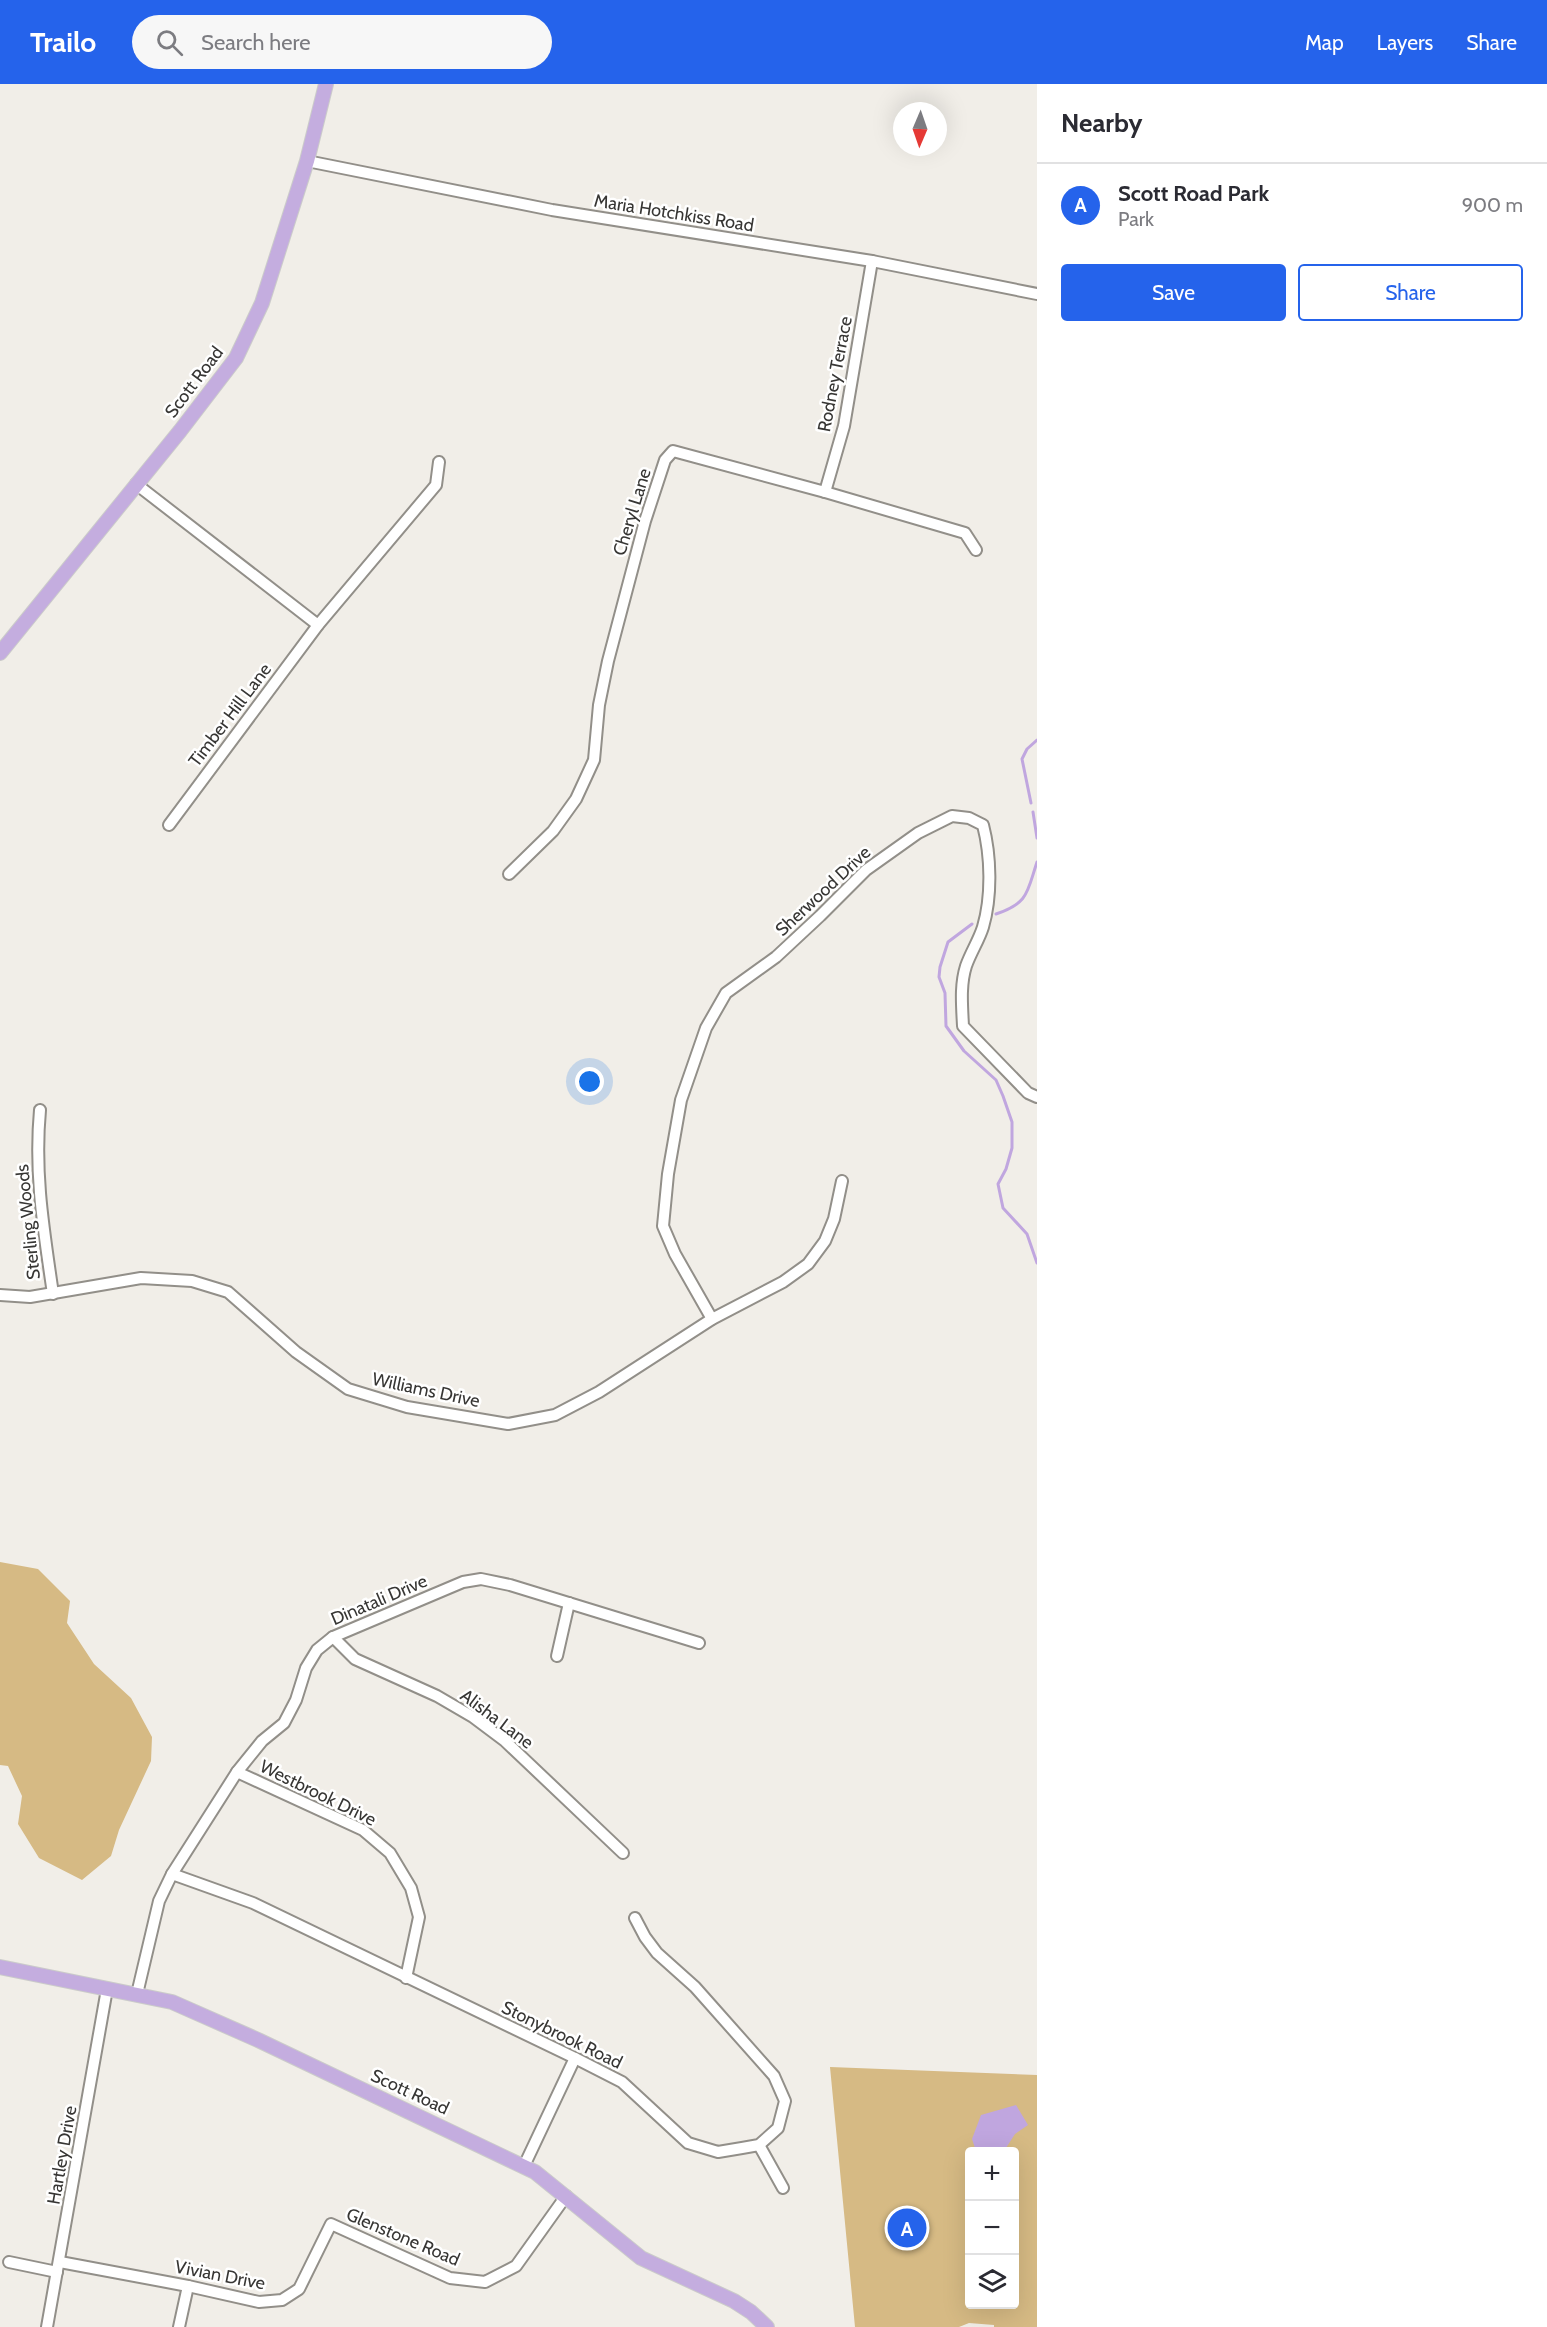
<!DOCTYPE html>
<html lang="en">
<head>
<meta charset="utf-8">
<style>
  :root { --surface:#fff; --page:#f7f7f7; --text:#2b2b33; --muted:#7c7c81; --line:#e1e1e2; --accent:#2563eb }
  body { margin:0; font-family:Cabin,sans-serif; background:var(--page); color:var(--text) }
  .controls { position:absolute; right:18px; bottom:18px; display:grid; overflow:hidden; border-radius:6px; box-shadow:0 6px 24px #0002 }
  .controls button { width:54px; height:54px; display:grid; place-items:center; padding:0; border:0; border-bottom:2px solid var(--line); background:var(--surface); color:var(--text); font:30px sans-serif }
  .compass { position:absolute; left:893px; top:18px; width:54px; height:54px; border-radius:50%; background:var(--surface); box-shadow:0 6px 24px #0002; rotate:182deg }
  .you { position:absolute; left:590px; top:998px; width:21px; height:21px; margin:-15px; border:4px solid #fff; border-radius:50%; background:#1a73e8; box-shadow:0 0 0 9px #1a73e833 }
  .badge { display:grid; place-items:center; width:39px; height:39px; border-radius:50%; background:var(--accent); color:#fff; font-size:20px; font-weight:700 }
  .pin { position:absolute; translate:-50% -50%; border:3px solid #fff; box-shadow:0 2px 6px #0006 }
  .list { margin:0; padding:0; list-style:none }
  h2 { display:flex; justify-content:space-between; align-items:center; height:78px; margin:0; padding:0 24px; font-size:26px }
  h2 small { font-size:20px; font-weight:400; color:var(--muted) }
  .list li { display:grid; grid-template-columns:39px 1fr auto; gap:18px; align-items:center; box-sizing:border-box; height:84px; padding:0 24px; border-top:2px solid var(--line) }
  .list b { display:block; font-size:22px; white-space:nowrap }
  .list p { margin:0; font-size:20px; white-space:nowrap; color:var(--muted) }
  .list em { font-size:20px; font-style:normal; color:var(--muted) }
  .actions { display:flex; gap:12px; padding:18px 24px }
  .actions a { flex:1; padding:14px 0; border:2px solid var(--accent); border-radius:6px; text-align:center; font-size:21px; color:var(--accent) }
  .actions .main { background:var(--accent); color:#fff }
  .icon { flex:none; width:33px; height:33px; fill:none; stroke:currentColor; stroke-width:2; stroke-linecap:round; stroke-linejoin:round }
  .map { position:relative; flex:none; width:1037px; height:2243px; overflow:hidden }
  header { display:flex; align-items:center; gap:36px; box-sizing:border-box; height:84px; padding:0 30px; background:var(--accent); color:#fff }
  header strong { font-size:28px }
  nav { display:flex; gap:33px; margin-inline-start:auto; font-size:21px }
  .search { width:420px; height:54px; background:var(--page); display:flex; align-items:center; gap:15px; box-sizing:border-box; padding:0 21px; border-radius:33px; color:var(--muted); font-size:22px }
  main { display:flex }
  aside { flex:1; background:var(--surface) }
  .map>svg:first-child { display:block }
  .green { fill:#d6ba84; fill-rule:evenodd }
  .water { fill:#c0a6df }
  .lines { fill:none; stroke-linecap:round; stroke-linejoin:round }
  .stream { stroke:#c0a6df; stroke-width:3 }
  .minor-casing { stroke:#928f89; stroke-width:14 }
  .major-casing { stroke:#cbcbca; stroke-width:16 }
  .minor { stroke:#fff; stroke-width:10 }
  .major { stroke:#c4addf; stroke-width:14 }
  .labels { text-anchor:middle; stroke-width:5; stroke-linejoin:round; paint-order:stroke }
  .street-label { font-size:18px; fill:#373634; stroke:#fff }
</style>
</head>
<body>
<header>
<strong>Trailo</strong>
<div class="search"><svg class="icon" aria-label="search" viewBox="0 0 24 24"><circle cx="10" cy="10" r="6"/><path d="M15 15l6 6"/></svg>Search here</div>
<nav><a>Map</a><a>Layers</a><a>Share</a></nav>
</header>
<main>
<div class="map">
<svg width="1037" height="2243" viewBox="0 0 1037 2243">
  <rect width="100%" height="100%" fill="#f1eee8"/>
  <g class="green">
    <path d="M0,1478L38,1485L70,1517L67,1539L94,1580L131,1614L152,1653L151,1677L119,1746L111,1772L82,1796L39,1774L18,1740L22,1712L8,1682L0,1681Z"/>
    <path d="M830,1983L1037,1991V2243H994V2241L969,2239L959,2243H855ZM969,2068H1014V2220H969Z"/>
  </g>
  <path class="water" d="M1016,2021L1028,2041L1015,2050L1004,2067H976L972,2055L981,2031Z"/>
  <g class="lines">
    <g class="stream">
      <path d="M1031,719L1022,675L1027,665L1037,656"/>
      <path d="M1033,728L1037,754"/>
      <path d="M996,830C1029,819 1027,808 1037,778"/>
      <path d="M972,840L948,858L940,883L939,893L945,909L946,942L964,967L996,996L1003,1012L1012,1038V1064L1006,1085L998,1100L1003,1124L1027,1150L1037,1179"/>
    </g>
    <defs>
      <g id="minor">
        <path d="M307,77L552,126L872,177L1037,210"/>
        <path d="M136,400L318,541"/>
        <path d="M825,408L844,342L872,177"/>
        <path d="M169,741L318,541L436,401L439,378"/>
        <path d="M509,790L553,747L576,715L594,676L599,621L608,577L645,437L665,376L673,367L825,408L965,449L976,466"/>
        <path d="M40,1026C34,1091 44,1147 53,1210"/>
        <path d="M0,1211L30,1213L141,1194L192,1197L228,1208L296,1268L348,1305L407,1323L508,1340L555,1331L599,1308L712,1235L783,1198L808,1180L825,1157L834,1135L842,1097"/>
        <path d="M712,1235L675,1170L663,1142L668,1090L681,1016L706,944L726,909L776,873L820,832L866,786L918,749L952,732L969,734L983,741C991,772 992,812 983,843C979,856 971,868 966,882C960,901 962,921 963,942L1028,1009L1037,1013"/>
        <path d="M333,1553L355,1575L437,1612L473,1633L505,1657L623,1769"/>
        <path d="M557,1572L569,1519"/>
        <path d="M237,1688L363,1746L390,1769L411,1804L419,1833L406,1894"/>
        <path d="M172,1790L253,1819L575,1974L622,1998L688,2059L718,2068L742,2064L759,2061L778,2044L785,2017L774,1992L695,1903L657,1869L645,1853L635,1834"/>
        <path d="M137,1910L159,1817L172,1790L237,1688L262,1657L284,1639L296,1616L306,1584L317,1566L333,1553L463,1498L481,1495L510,1501L699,1559"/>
        <path d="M759,2061L783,2104"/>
        <path d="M524,2082L575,1974"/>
        <path d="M9,2178L57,2188"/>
        <path d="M60,2178L188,2202L259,2218L282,2216L299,2205L331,2140L450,2194L485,2198L516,2182L566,2112"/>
        <path d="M47,2243L107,1905"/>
        <path d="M179,2243L188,2202"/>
      </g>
      <g id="major">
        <path d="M0,569L180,347L236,274L262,219L307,77L326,0"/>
        <path d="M0,1883L172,1918L258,1956L535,2088L641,2174L734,2217L751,2228L767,2243"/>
      </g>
    </defs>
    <use href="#minor" class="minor-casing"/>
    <use href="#major" class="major-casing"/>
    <use href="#minor" class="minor"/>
    <use href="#major" class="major"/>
  </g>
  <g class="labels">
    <g class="street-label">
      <text transform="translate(674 129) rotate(9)" y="6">Maria Hotchkiss Road</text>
      <text transform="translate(835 290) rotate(-79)" y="6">Rodney Terrace</text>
      <text transform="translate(194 298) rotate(-53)" y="6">Scott Road</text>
      <text transform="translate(632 428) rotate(-73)" y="6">Cheryl Lane</text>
      <text transform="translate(230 631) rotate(-53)" y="6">Timber Hill Lane</text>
      <text transform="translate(823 807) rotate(-43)" y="6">Sherwood Drive</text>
      <text transform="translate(28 1138) rotate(-96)" y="6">Sterling Woods</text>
      <text transform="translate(426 1306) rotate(12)" y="6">Williams Drive</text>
      <text transform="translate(379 1516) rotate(-23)" y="6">Dinatali Drive</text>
      <text transform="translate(497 1635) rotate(37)" y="6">Alisha Lane</text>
      <text transform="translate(318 1709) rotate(26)" y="6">Westbrook Drive</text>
      <text transform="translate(562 1951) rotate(26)" y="6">Stonybrook Road</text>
      <text transform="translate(410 2008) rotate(25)" y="6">Scott Road</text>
      <text transform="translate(62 2071) rotate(-80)" y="6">Hartley Drive</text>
      <text transform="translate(403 2153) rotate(23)" y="6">Glenstone Road</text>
      <text transform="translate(220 2191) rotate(11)" y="6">Vivian Drive</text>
    </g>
  </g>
</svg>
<div class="controls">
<button>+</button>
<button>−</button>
<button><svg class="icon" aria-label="layers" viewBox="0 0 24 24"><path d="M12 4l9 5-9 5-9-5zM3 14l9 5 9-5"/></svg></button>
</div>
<svg class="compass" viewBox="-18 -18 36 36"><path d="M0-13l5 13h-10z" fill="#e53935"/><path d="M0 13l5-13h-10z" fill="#7c7c81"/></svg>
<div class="you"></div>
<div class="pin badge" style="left:907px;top:2144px">A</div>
</div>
<aside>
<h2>Nearby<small></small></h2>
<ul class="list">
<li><span class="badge">A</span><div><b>Scott Road Park</b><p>Park</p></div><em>900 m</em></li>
</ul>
<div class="actions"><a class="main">Save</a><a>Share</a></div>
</aside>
</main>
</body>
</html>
